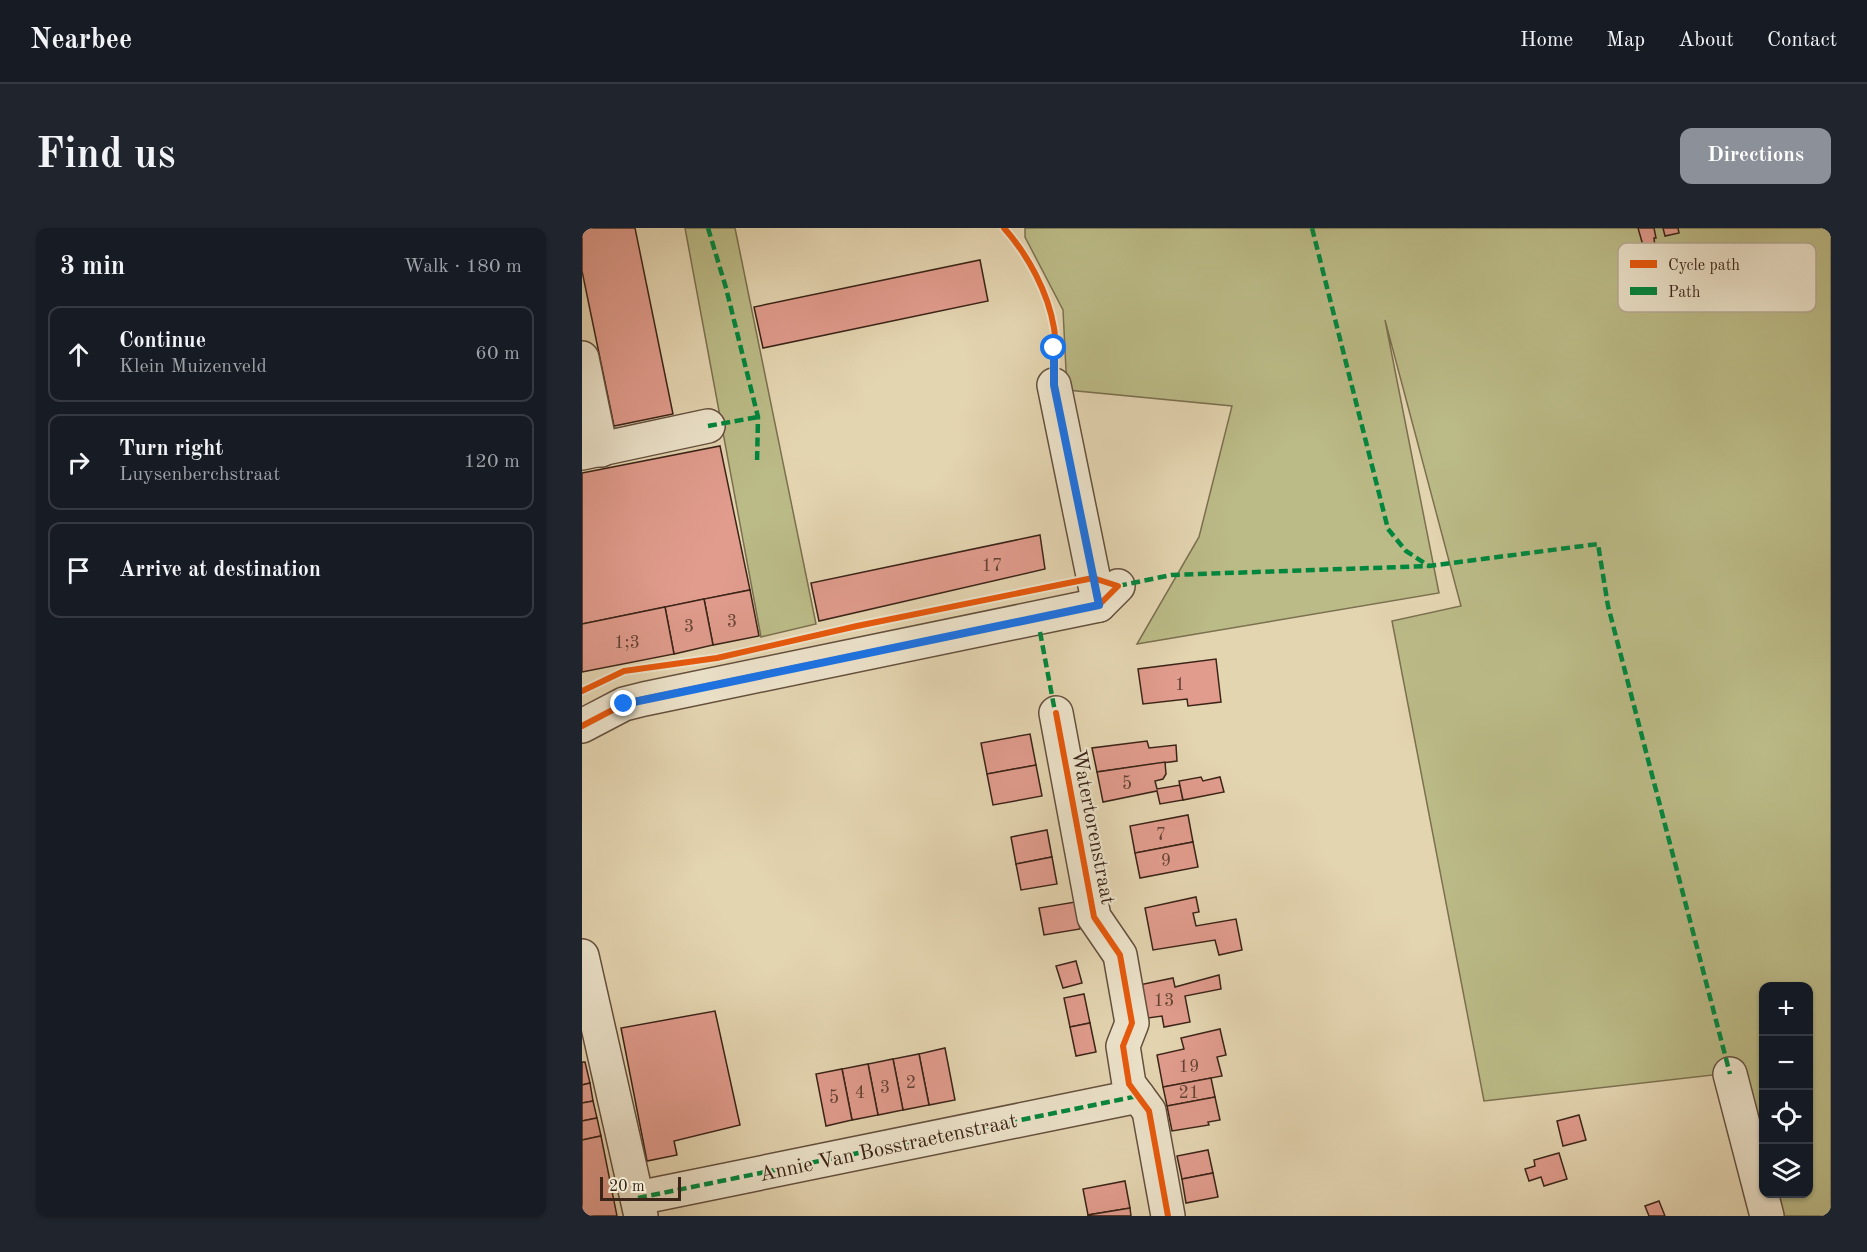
<!DOCTYPE html>
<html lang="en">
<head>
<meta charset="utf-8">
<style>
  :root { --surface:#171b24; --page:#20242c; --text:#f1f3f6; --muted:#9ea1a6; --line:#363941; --accent:#8c9099 }
  body { margin:0; font-family:"Old Standard TT",serif; background:var(--page); color:var(--text) }
  .controls { position:absolute; right:18px; bottom:18px; display:grid; overflow:hidden; border-radius:12px; box-shadow:0 2px 4px #0004 }
  .controls button { width:54px; height:54px; display:grid; place-items:center; padding:0; border:0; border-bottom:2px solid var(--line); background:var(--surface); color:var(--text); font:30px sans-serif }
  .scale { position:absolute; left:18px; bottom:15px; width:81px; box-sizing:border-box; padding-left:6px; border:3px solid #3b2418; border-top:0; font-size:16px; line-height:21px; white-space:nowrap; color:#3b2418; -webkit-text-stroke:4px #ede4cc; paint-order:stroke }
  .stop { position:absolute; width:18px; height:18px; margin:-14px; border:4px solid #1a73e8; border-radius:50%; background:#fff }
  .stop.end { background:#1a73e8; border-color:#fff; box-shadow:0 2px 6px #0008 }
  .list { margin:0; padding:0; list-style:none }
  h2 { display:flex; justify-content:space-between; align-items:center; height:78px; margin:0; padding:0 24px; font-size:26px }
  h2 small { font-size:20px; font-weight:400; color:var(--muted) }
  .list li { display:grid; grid-template-columns:39px 1fr auto; gap:18px; align-items:center; box-sizing:border-box; height:96px; margin:0 12px 12px; padding:0 12px; border:2px solid var(--line); border-radius:12px }
  .list b { display:block; font-size:22px; white-space:nowrap }
  .list p { margin:0; font-size:20px; white-space:nowrap; color:var(--muted) }
  .list em { font-size:20px; font-style:normal; color:var(--muted) }
  .icon { flex:none; width:33px; height:33px; fill:none; stroke:currentColor; stroke-width:2; stroke-linecap:round; stroke-linejoin:round }
  .map { position:relative; flex:none; width:1249px; height:988px; overflow:hidden; border-radius:12px }
  header { display:flex; align-items:center; gap:36px; box-sizing:border-box; height:84px; padding:0 30px; background:var(--surface); border-bottom:2px solid var(--line) }
  header strong { font-size:28px }
  nav { display:flex; gap:33px; margin-inline-start:auto; font-size:21px }
  .intro { display:flex; align-items:center; justify-content:space-between; box-sizing:border-box; height:144px; padding:0 36px }
  h1 { margin:0; font-size:42px }
  .button { padding:15px 27px; border-radius:12px; background:var(--accent); color:#fff; font-size:21px; font-weight:700 }
  main { display:flex; gap:36px; padding:0 36px }
  aside { flex:1; background:var(--surface); border-radius:12px; box-shadow:0 2px 4px #0004 }
  .map>svg:first-child { display:block }
  .green { fill:#bbbb87; stroke:#7b7050; stroke-width:1.5; fill-rule:evenodd }
  .building { fill:#e19c8d; stroke:#3b2418; stroke-width:1.5 }
  .lines { fill:none; stroke-linecap:round; stroke-linejoin:round }
  .minor-casing { stroke:#65503e; stroke-width:36 }
  .minor { stroke:#ede4cc; stroke-width:33 }
  .quiet { stroke:#00873e; stroke-width:4.5; stroke-dasharray:9 4.5; stroke-linecap:butt }
  .cycleway-casing { stroke:#ede4cc; stroke-width:10 }
  .cycleway { stroke:#e8590c; stroke-width:6 }
  .route { stroke:#1a73e8; stroke-width:8 }
  .labels { text-anchor:middle; stroke-width:4.5; stroke-linejoin:round; paint-order:stroke }
  .number-label { font-size:18px; fill:#644235 }
  .street-label { font-size:21px; fill:#3b2418; stroke:#ede4cc }
  .key { fill:#ede4cc; stroke:#b8aa96; stroke-width:1.5 }
  .key-label { font-size:16px; fill:#3b2418 }
</style>
</head>
<body>
<header>
<strong>Nearbee</strong>
<nav><a>Home</a><a>Map</a><a>About</a><a>Contact</a></nav>
</header>
<div class="intro"><h1>Find us</h1><a class="button">Directions</a></div>
<main>
<aside>
<h2>3 min<small>Walk · 180 m</small></h2>
<ul class="list">
<li><svg class="icon" aria-label="ahead" viewBox="0 0 24 24"><path d="M12 20V5M6 11l6-6 6 6"/></svg><div><b>Continue</b><p>Klein Muizenveld</p></div><em>60 m</em></li>
<li><svg class="icon" aria-label="right" viewBox="0 0 24 24"><path d="M7 20v-9h11M14 6l5 5-5 5"/></svg><div><b>Turn right</b><p>Luysenberchstraat</p></div><em>120 m</em></li>
<li><svg class="icon" aria-label="arrive" viewBox="0 0 24 24"><path d="M6 21V4h12l-3 4 3 4H6"/></svg><div><b>Arrive at destination</b></div></li>
</ul>
</aside>
<div class="map">
<svg width="1249" height="988" viewBox="0 0 1249 988">
  <rect width="100%" height="100%" fill="#e4d5b1"/>
  <filter id="stains"><feTurbulence type="fractalNoise" baseFrequency=".00333" numOctaves="4"/><feColorMatrix values="0 0 0 0 .2 0 0 0 0 .09 0 0 0 0 .02 0 0 0 .5 -.17"/></filter>
  <radialGradient id="worn" r=".72"><stop offset=".6" stop-color="#630" stop-opacity="0"/><stop offset="1" stop-color="#630" stop-opacity=".3"/></radialGradient>
  <g class="green">
    <path d="M103,0H153L234,396L179,409Z"/>
    <path d="M443,0H1249V988H1181L1148,845L902,873L810,393L879,378L803,92L857,365L555,416L617,309L650,178L485,162L481,82L443,9ZM1182,758H1226V966H1182Z"/>
  </g>
  <g class="building">
    <path d="M0,0H53L91,186L32,198L0,43Z"/>
    <path d="M1056,0H1072L1074,10H1072L1073,19L1062,21Z"/>
    <path d="M1081,0H1096L1097,5L1083,8Z"/>
    <path d="M398,32L406,73L181,120L172,79Z"/>
    <path d="M138,218L168,362L0,396V245Z"/>
    <path d="M458,307L463,341L237,393L229,355Z"/>
    <path d="M168,362L177,408L131,417L122,371Z"/>
    <path d="M122,371L131,417L92,426L83,379Z"/>
    <path d="M83,379L92,426L0,444V396Z"/>
    <path d="M634,431L639,474L606,478L605,471L561,476L556,441Z"/>
    <path d="M448,506L454,537L405,546L399,515Z"/>
    <path d="M565,513L567,520L594,517L595,533L515,544L510,520Z"/>
    <path d="M583,534L584,546L581,551L573,553L575,561L598,557L601,572L578,576L575,563L521,574L515,544Z"/>
    <path d="M454,537L460,568L411,577L405,546Z"/>
    <path d="M619,549L621,553L638,549L642,564L601,572L597,553Z"/>
    <path d="M606,587L611,614L553,625L548,598Z"/>
    <path d="M465,602L470,629L434,636L429,609Z"/>
    <path d="M611,614L616,639L558,650L553,625Z"/>
    <path d="M470,629L475,656L439,662L434,636Z"/>
    <path d="M614,669L617,684L611,685L614,698L654,691L660,722L637,727L633,712L571,722L563,680Z"/>
    <path d="M493,674L498,701L462,707L457,680Z"/>
    <path d="M494,733L500,755L481,760L474,738Z"/>
    <path d="M637,747L639,761L603,768L608,794L582,799L580,788L566,790L557,757L591,750L593,759Z"/>
    <path d="M502,766L508,795L488,799L482,770Z"/>
    <path d="M133,783L158,897L92,913L95,927L65,933L39,800Z"/>
    <path d="M508,795L514,824L494,828L488,799Z"/>
    <path d="M638,801L644,827L635,829L640,848L581,859L575,827L602,821L599,810Z"/>
    <path d="M363,820L373,872L347,877L337,826Z"/>
    <path d="M337,826L347,877L321,882L311,831Z"/>
    <path d="M311,831L321,882L296,887L286,836Z"/>
    <path d="M0,834H3L8,855L0,857Z"/>
    <path d="M286,836L296,887L270,892L260,841Z"/>
    <path d="M260,841L270,892L244,898L234,846Z"/>
    <path d="M629,850L633,869L585,878L581,859Z"/>
    <path d="M8,855L11,873L0,875V857Z"/>
    <path d="M633,869L638,892L626,894L627,897L590,903L585,878Z"/>
    <path d="M11,873L15,890L0,893V875Z"/>
    <path d="M997,887L1004,912L981,918L975,893Z"/>
    <path d="M15,890L19,908L0,912V893Z"/>
    <path d="M19,908L35,988H0V912Z"/>
    <path d="M626,922L631,945L600,951L595,928Z"/>
    <path d="M977,925L985,951L962,958L959,949L947,953L943,941L953,938L952,932Z"/>
    <path d="M631,945L636,969L604,975L600,951Z"/>
    <path d="M543,953L548,980L506,987L501,961Z"/>
    <path d="M1077,973L1083,988H1067L1063,978Z"/>
    <path d="M548,980L549,988H506V987Z"/>
  </g>
  <g class="lines">
    <defs>
      <g id="minor">
        <path d="M0,130L19,222"/>
        <path d="M472,157L517,377"/>
        <path d="M0,225L126,198"/>
        <path d="M474,485L512,689L538,727L550,795L541,818L547,856L567,883L586,988"/>
        <path d="M0,498L42,476L62,471L517,377L536,358"/>
        <path d="M0,728L59,988"/>
        <path d="M1148,846L1185,988"/>
        <path d="M56,970L556,868"/>
      </g>
    </defs>
    <use href="#minor" class="minor-casing"/>
    <use href="#minor" class="minor"/>
    <g class="quiet">
      <path d="M126,0L144,60L176,189L175,235"/>
      <path d="M730,0L806,301L824,323L847,338"/>
      <path d="M126,198L176,189"/>
      <path d="M536,358L589,347L847,338L1016,316L1026,378L1148,846"/>
      <path d="M458,404L474,489"/>
      <path d="M56,970L556,868"/>
    </g>
    <defs>
      <g id="cycleway">
        <path d="M422,0C446,27 466,64 472,100C475,118 472,139 472,157"/>
        <path d="M0,463L42,443L135,430L275,398L511,350L536,358L517,377L62,471L42,476L0,498"/>
        <path d="M474,485L512,689L538,727L550,795L541,818L547,856L567,883L586,988"/>
      </g>
    </defs>
    <use href="#cycleway" class="cycleway-casing"/>
    <use href="#cycleway" class="cycleway"/>
  </g>
  <g class="lines">
    <path class="route" d="M42,476L517,377L472,157V120"/>
  </g>
  <g class="labels">
    <g class="number-label">
      <text x="410" y="343">17</text>
      <text x="150" y="399">3</text>
      <text x="107" y="404">3</text>
      <text x="45" y="420">1;3</text>
      <text x="598" y="462">1</text>
      <text x="545" y="561">5</text>
      <text x="579" y="612">7</text>
      <text x="584" y="638">9</text>
      <text x="582" y="778">13</text>
      <text x="607" y="844">19</text>
      <text x="329" y="860">2</text>
      <text x="303" y="865">3</text>
      <text x="278" y="870">4</text>
      <text x="607" y="870">21</text>
      <text x="252" y="875">5</text>
    </g>
    <g class="street-label">
      <text transform="translate(512 599) rotate(79)" y="7">Watertorenstraat</text>
      <text transform="translate(306 919) rotate(-12)" y="7">Annie Van Bosstraetenstraat</text>
    </g>
  </g>
  <rect x="1036" y="15" width="198" height="69" rx="9" class="key"/>
  <rect x="1048" y="32" width="27" height="8" fill="#e8590c"/>
  <rect x="1048" y="59" width="27" height="8" fill="#00873e"/>
  <g class="key-label">
    <text x="1086" y="42">Cycle path</text>
    <text x="1086" y="69">Path</text>
  </g>
  <rect width="100%" height="100%" filter="url(#stains)"/>
  <rect width="100%" height="100%" fill="url(#worn)"/>
</svg>
<div class="controls">
<button>+</button>
<button>−</button>
<button><svg class="icon" aria-label="locate" viewBox="0 0 24 24"><circle cx="12" cy="12" r="6"/><path d="M12 2v4M12 18v4M2 12h4M18 12h4"/></svg></button>
<button><svg class="icon" aria-label="layers" viewBox="0 0 24 24"><path d="M12 4l9 5-9 5-9-5zM3 14l9 5 9-5"/></svg></button>
</div>
<div class="scale">20 m</div>
<div class="stop" style="left:472px;top:120px"></div>
<div class="stop end" style="left:42px;top:476px"></div>
</div>
</main>
</body>
</html>
